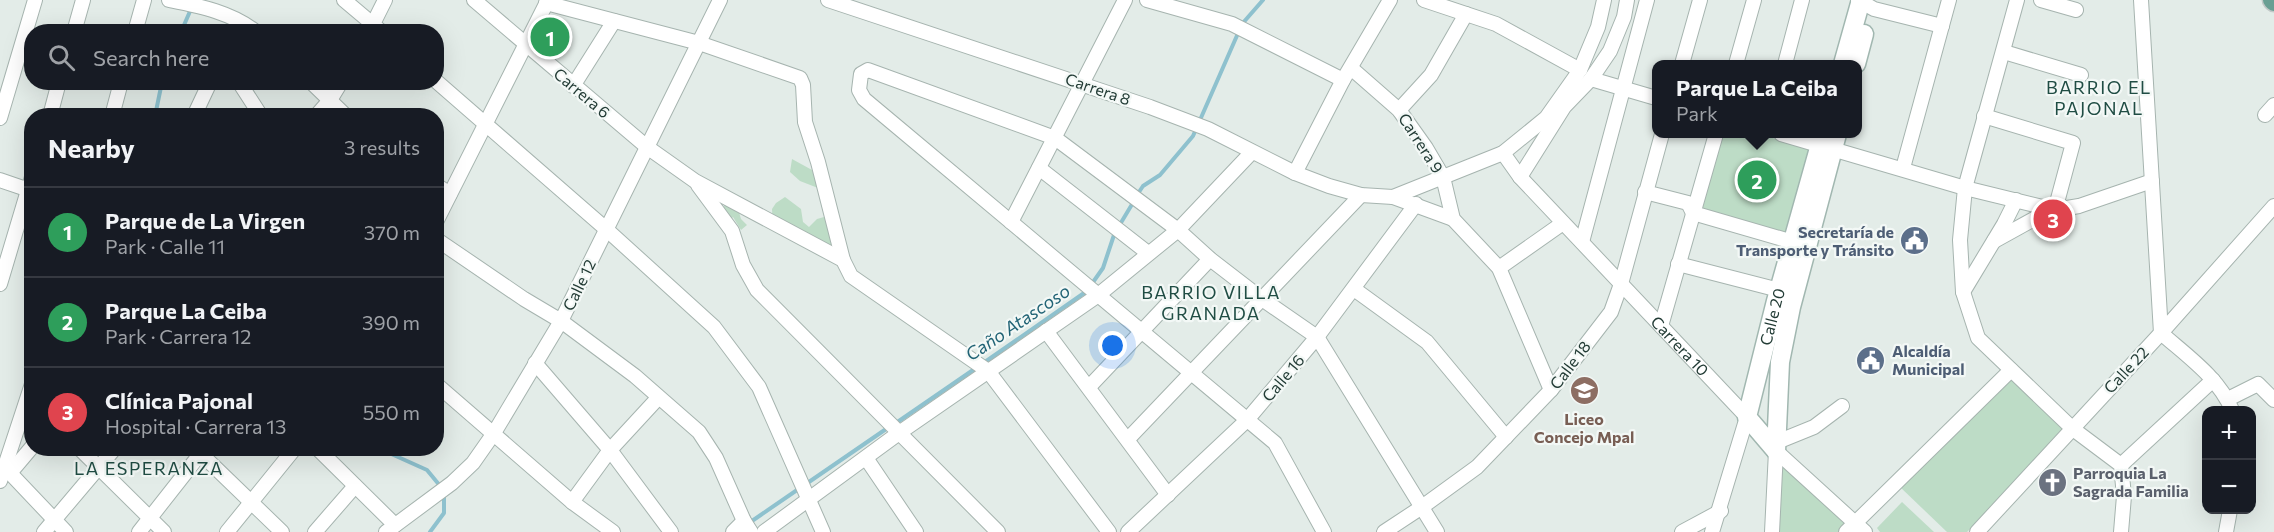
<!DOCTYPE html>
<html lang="en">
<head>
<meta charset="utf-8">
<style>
  :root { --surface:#171b24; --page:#242831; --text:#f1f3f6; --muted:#9ea1a6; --line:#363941; --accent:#0b8043 }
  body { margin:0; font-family:Commissioner,sans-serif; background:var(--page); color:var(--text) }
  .controls { position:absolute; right:18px; bottom:18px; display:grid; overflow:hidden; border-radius:12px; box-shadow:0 6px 24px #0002 }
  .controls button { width:54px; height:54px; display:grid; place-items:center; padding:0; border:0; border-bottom:2px solid var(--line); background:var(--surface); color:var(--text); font:30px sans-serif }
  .you { position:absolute; left:1113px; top:346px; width:21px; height:21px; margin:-15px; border:4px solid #fff; border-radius:50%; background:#1a73e8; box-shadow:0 0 0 9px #1a73e833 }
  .badge { display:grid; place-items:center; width:39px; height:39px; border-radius:50%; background:var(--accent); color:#fff; font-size:20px; font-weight:700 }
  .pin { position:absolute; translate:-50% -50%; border:3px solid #fff; box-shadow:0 2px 6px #0006 }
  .popup { position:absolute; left:1652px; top:60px; width:210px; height:78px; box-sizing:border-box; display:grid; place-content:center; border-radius:12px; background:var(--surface); filter:drop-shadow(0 2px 4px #0005); font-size:20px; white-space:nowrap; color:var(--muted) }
  .popup b { font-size:22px; color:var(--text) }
  .popup::after { content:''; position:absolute; left:50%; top:100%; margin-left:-12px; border:12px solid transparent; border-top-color:var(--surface) }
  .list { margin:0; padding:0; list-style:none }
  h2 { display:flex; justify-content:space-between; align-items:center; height:78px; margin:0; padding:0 24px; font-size:26px }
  h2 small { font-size:20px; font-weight:400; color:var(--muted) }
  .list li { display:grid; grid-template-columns:39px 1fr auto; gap:18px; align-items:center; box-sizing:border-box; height:90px; padding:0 24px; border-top:2px solid var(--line) }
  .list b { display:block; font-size:22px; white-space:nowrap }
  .list p { margin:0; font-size:20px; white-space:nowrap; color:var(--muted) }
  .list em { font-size:20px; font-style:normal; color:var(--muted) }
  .icon { flex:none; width:33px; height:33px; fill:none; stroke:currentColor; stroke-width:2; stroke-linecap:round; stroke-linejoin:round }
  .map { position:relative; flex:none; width:2274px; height:532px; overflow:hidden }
  .search { position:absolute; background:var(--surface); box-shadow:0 6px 24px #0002; left:24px; top:24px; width:420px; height:66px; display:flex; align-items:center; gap:15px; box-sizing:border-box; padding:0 21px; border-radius:24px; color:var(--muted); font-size:22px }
  .panel { position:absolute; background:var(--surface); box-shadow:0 6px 24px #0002; left:24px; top:108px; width:420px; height:348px; border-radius:24px }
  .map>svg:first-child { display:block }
  .green { fill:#bddcc6 }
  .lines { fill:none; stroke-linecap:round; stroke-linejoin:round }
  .stream { stroke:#8ec1ce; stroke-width:4 }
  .street-casing { stroke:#a6b4af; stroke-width:16 }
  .secondary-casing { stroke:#a1b7b0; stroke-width:21 }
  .primary-casing { stroke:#c1c8c7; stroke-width:21 }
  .street { stroke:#fff; stroke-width:14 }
  .secondary { stroke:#fff; stroke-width:18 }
  .primary { stroke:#699f93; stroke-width:18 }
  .labels { text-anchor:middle; stroke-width:4.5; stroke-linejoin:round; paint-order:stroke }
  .street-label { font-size:16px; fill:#233c36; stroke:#f3f8f6 }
  .service-label { font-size:16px; font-weight:bold; fill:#4e5e75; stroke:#f3f8f6; text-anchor:end }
  .education-label { font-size:16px; font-weight:bold; fill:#785e54; stroke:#f3f8f6 }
  .worship-label { font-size:16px; font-weight:bold; fill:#5b616d; stroke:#f3f8f6; text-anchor:start }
  .neighbourhood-label { font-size:18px; letter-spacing:1.5px; fill:#204d44; stroke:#f3f8f6 }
  .water-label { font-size:18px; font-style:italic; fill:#216375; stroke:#f3f8f6 }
</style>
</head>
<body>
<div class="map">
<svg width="2274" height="532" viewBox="0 0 2274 532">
  <rect width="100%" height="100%" fill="#e3ece8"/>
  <g class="green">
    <path d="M1720,134H1758L1814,149L1790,236L1699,211Z"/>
    <path d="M792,159L812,170L818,188L800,181L790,172Z"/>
    <path d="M785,197L801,209L803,222L809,227L817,219L824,217L830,224L839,252L821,243L819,240L816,239L805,247C788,241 772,228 772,209L776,203Z"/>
    <path d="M726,203L738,209L741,219L747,225L741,230L733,217L730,220L721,211Z"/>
    <path d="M2009,375L2065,432L1967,532H1947L1899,486Z"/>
    <path d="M1779,458L1851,523L1841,532H1775Z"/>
    <path d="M1902,502L1934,532H1880L1877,528Z"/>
  </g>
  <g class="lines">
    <g class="stream">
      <path d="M1242,24L1263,0"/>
      <path d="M181,32L191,9"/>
      <path d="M155,116L162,82"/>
      <path d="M1137,195L1143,186L1160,175L1193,136L1239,31"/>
      <path d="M1119,226L1134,201"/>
      <path d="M1091,285L1103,268L1115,232"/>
      <path d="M982,364L1087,291"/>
      <path d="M896,423L976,368"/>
      <path d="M383,448L387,452L427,470L441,487"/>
      <path d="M806,484L889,427"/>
      <path d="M749,523L800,488"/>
      <path d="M430,532L444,513V493"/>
    </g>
    <defs>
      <g id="street">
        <path d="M169,0C199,6 231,12 256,32"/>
        <path d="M344,0L382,32"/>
        <path d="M474,0L647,147L695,181L843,260L851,276L988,371L1109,532"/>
        <path d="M828,0L1150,107L1208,129L1295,173L1329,186L1361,195L1393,197L1453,219"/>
        <path d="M1147,0L1232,24L1343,80"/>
        <path d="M1424,0L1496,24L1580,70"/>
        <path d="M1858,0L1874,9L1942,26"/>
        <path d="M2017,0L1965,188L1960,240L1963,292L1978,338L2073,429L2121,465L2124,496L2121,532"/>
        <path d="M2041,0L2076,10"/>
        <path d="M2141,0L2161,333C2187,356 2219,378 2232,410"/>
        <path d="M546,3L699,43L800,78L803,85L805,122L818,162L843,260"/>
        <path d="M370,30L385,0"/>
        <path d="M74,32L83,0"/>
        <path d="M135,32L144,0"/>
        <path d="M2004,52L2081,75"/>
        <path d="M1682,64L1700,0"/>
        <path d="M1736,64L1754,0"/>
        <path d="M1785,64L1802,0"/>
        <path d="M1351,68L1399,110L1426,148L1443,177L1453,219L1499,268L1551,390"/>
        <path d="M1591,79L1656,98"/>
        <path d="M436,81L606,229L714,327L759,387L823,532"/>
        <path d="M239,82L261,116"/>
        <path d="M311,82L346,116"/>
        <path d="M573,86L614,21"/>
        <path d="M1399,110L1431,75L1466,14"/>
        <path d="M2265,115L2274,105"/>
        <path d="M50,116L59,82"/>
        <path d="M112,116L121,82"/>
        <path d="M194,116L210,82"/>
        <path d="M316,116L330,100L341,82"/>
        <path d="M1984,116L2073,143L2055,210"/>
        <path d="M0,118L35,0"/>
        <path d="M1781,134L1965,188L2055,210L2079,206L2152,181"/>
        <path id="s1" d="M1503,153L1520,177L1747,417L1712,532"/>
        <path d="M1039,168L1148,253"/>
        <path d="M1903,168L1949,0"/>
        <path d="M1295,173L1343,80L1390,0"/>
        <path d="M1520,177L1564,107L1591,79L1610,51L1624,17L1627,0"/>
        <path d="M0,180L32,191"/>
        <path d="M436,185L450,194"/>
        <path d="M698,185L732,231L743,265L757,290L998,532"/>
        <path d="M1645,192L1688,203L1693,213L1793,242"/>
        <path d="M1393,197L1503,153L1546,118L1580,70L1598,27L1604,0"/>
        <path d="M436,222L548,0"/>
        <path d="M1011,222L1125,0"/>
        <path d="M436,239L524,299L561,321L635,376L699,432L716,458L744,521L751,532"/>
        <path d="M1994,241L2052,209"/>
        <path d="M1582,242L1647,0"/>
        <path d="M1678,264L1779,290"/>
        <path d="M1499,268L1563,223"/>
        <path d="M0,284L32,177"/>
        <path d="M1354,289L1427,342L1506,437"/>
        <path d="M1963,292L2004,224L2016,200"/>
        <path d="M1661,326L1716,134"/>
        <path d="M1046,331L1168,495"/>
        <path d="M535,363L610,450L671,532"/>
        <path d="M436,384L572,502L613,532"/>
        <path d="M1089,387L1210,259"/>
        <path d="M2228,399L2258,384L2274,400"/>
        <path d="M1128,439L1361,195"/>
        <path d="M1777,442L1814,427L1842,406"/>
        <path d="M79,448L164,532"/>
        <path d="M195,448L282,532"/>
        <path d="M317,448L395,525"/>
        <path d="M1776,451L1865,532"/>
        <path d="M866,458L916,532"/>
        <path d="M2121,465L2213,380"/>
        <path d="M0,466L10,473L66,532"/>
        <path d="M10,473L32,447"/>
        <path d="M0,481L32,384"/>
        <path d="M572,502L610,450L658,398"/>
        <path d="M44,532L115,448"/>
        <path d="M139,532L205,448"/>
        <path d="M227,532L295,448"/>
        <path d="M315,532L355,486"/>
        <path d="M386,532L452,483L473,463L494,433L561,321L720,0"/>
        <path d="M733,532L744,521"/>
        <path d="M764,532L899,433L1097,296L1178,230L1252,152"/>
        <path d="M1128,532L1247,420L1317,337L1416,204"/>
        <path d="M1324,532L1275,443L864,99L859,90L861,74L868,70L1055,138L1178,230L1210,259L1262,299L1317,337L1437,532"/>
        <path d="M1384,532L1422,507L1477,467L1551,390L1611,312L1621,284L1662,134"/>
        <path d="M1682,532L1721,511"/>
        <path d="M1772,532L1776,451"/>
        <path d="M1846,532L2011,370"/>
        <path d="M1977,532L2161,333L2274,206"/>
        <path d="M2226,532L2230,510"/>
      </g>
      <g id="secondary">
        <path d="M1843,64L1861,0"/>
        <path d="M1856,64L1864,34"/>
        <path id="s2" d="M1776,451L1747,417L1776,301L1823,134"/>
        <path d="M1776,451L1780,362L1791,307L1837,134"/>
      </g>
      <path id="primary" d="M2272,0L2274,2"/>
    </defs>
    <use href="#street" class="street-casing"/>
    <use href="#secondary" class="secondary-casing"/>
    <use href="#primary" class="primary-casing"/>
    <use href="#street" class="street"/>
    <use href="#secondary" class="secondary"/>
    <use href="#primary" class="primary"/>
  </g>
  <defs>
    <symbol id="civic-disc" viewBox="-11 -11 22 22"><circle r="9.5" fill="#5c6f8a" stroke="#f3f8f6"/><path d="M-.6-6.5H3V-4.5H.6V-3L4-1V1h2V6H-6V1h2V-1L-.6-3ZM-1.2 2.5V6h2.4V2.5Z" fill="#fff"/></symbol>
    <symbol id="school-disc" viewBox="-11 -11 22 22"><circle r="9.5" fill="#8d6e63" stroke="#f3f8f6"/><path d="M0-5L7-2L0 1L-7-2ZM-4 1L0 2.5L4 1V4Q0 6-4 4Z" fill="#fff"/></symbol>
    <symbol id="church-disc" viewBox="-11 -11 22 22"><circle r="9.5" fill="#6b7280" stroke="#f3f8f6"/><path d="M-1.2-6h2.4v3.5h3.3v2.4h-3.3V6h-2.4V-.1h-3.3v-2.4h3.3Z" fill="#fff"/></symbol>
  </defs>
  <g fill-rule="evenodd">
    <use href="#civic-disc" x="1898" y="224" width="33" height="33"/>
    <use href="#civic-disc" x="1854" y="344" width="33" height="33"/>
    <use href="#school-disc" x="1568" y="374" width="33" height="33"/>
    <use href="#church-disc" x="2036" y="466" width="33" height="33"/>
  </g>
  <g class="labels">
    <g class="street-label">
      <text transform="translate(1098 89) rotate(19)" y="6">Carrera 8</text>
      <text transform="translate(582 93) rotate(40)" y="6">Carrera 6</text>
      <text transform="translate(1421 143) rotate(57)" y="6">Carrera 9</text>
      <text transform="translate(579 285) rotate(-64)" y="6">Calle 12</text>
      <text dy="6" stroke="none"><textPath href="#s2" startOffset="148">Calle 20</textPath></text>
      <text dy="6" stroke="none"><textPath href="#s1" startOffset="262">Carrera 10</textPath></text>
      <text transform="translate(1570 365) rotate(-53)" y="6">Calle 18</text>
      <text transform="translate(2126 370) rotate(-47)" y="6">Calle 22</text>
      <text transform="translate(1283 378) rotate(-50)" y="6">Calle 16</text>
    </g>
    <g class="service-label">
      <text x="1894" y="238">Secretaría de<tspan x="1894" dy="18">Transporte y Tránsito</tspan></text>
      <text x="1892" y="357" text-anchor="start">Alcaldía<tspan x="1892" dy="18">Municipal</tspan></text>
    </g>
    <g class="education-label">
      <text x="1584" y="425">Liceo<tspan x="1584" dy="18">Concejo Mpal</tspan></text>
    </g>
    <g class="worship-label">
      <text x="2073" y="479">Parroquia La<tspan x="2073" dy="18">Sagrada Familia</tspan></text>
    </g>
    <g class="neighbourhood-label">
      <text x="2099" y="94">BARRIO EL<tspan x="2099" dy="21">PAJONAL</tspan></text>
      <text x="1211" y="299">BARRIO VILLA<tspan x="1211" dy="21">GRANADA</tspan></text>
      <text x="149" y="475">LA ESPERANZA</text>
    </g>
    <g class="water-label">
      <text transform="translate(1018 323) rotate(-34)" y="6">Caño Atascoso</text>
    </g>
  </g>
</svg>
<div class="controls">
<button>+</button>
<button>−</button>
</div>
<div class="you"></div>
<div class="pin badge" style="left:550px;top:37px;background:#2e9e5b">1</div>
<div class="pin badge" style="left:1757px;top:180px;background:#2e9e5b">2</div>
<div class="popup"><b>Parque La Ceiba</b>Park</div>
<div class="pin badge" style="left:2053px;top:219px;background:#e0444e">3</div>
<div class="search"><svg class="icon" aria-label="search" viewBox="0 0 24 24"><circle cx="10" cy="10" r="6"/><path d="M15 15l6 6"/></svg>Search here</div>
<section class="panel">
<h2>Nearby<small>3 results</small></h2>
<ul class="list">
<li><span class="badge" style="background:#2e9e5b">1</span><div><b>Parque de La Virgen</b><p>Park · Calle 11</p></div><em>370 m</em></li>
<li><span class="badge" style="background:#2e9e5b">2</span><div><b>Parque La Ceiba</b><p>Park · Carrera 12</p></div><em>390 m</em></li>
<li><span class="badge" style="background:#e0444e">3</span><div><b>Clínica Pajonal</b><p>Hospital · Carrera 13</p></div><em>550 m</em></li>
</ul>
</section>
</div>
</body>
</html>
